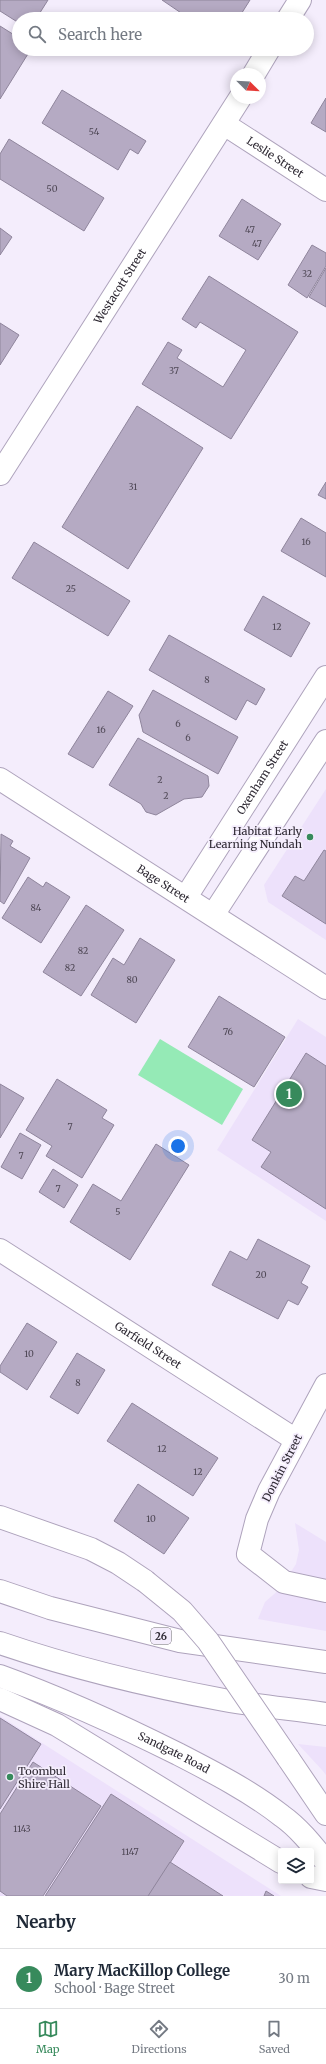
<!DOCTYPE html>
<html lang="en">
<head>
<meta charset="utf-8">
<style>
  :root { --surface:#fff; --page:#f2f2f3; --text:#1f2937; --muted:#747a83; --line:#e0e1e3; --accent:#378a5c }
  body { margin:0; font-family:Merriweather,serif; background:var(--page); color:var(--text) }
  .controls { position:absolute; right:12px; bottom:12px; display:grid; overflow:hidden; border-radius:4px; box-shadow:0 2px 10px #0003 }
  .controls button { width:36px; height:36px; display:grid; place-items:center; padding:0; border:0; border-bottom:1px solid var(--line); background:var(--surface); color:var(--text); font:20px sans-serif }
  .compass { position:absolute; left:230px; top:68px; width:36px; height:36px; border-radius:50%; background:var(--surface); box-shadow:0 2px 10px #0003; rotate:114deg }
  .you { position:absolute; left:178px; top:1146px; width:14px; height:14px; margin:-10px; border:3px solid #fff; border-radius:50%; background:#1a73e8; box-shadow:0 0 0 6px #1a73e833 }
  .badge { display:grid; place-items:center; width:26px; height:26px; border-radius:50%; background:var(--accent); color:#fff; font-size:13px; font-weight:700 }
  .pin { position:absolute; translate:-50% -50%; border:2px solid #fff; box-shadow:0 1px 4px #0006 }
  .list { margin:0; padding:0; list-style:none }
  h2 { display:flex; justify-content:space-between; align-items:center; height:52px; margin:0; padding:0 16px; font-size:17px }
  h2 small { font-size:13px; font-weight:400; color:var(--muted) }
  .list li { display:grid; grid-template-columns:26px 1fr auto; gap:12px; align-items:center; box-sizing:border-box; height:60px; padding:0 16px; border-top:1px solid var(--line) }
  .list b { display:block; font-size:15px; white-space:nowrap }
  .list p { margin:0; font-size:13px; white-space:nowrap; color:var(--muted) }
  .list em { font-size:13px; font-style:normal; color:var(--muted) }
  .icon { flex:none; width:22px; height:22px; fill:none; stroke:currentColor; stroke-width:2; stroke-linecap:round; stroke-linejoin:round }
  .map { position:relative; flex:none; width:326px; height:1896px; overflow:hidden }
  .search { position:absolute; background:var(--surface); box-shadow:0 2px 10px #0003; left:12px; right:12px; top:12px; height:44px; display:flex; align-items:center; gap:10px; box-sizing:border-box; padding:0 14px; border-radius:22px; color:var(--muted); font-size:15px }
  .sheet { height:112px; background:var(--surface) }
  nav { display:flex; justify-content:space-around; align-items:center; box-sizing:border-box; height:56px; border-top:1px solid var(--line); background:var(--surface); font-size:11px; color:var(--muted) }
  nav a { display:grid; justify-items:center; gap:2px }
  nav .on { color:var(--accent) }
  .map>svg:first-child { display:block }
  .built { fill:#ede1fb }
  .green { fill:#95eab6 }
  .building { fill:#b5aac3; stroke:#8f859c }
  .lines { fill:none; stroke-linecap:round; stroke-linejoin:round }
  .minor-casing { stroke:#aea3bc; stroke-width:24 }
  .highway-casing { stroke:#aea3bc; stroke-width:24 }
  .minor { stroke:#fff; stroke-width:22 }
  .highway { stroke:#fff; stroke-width:22 }
  .minor-bridge-casing { stroke:#aea3bc; stroke-width:24; stroke-linecap:butt }
  .minor-bridge { stroke:#fff; stroke-width:22 }
  .poi-dot { fill:#378a5c; stroke:#f4edfc; stroke-width:1.5 }
  .labels { text-anchor:middle; stroke-width:3.5; stroke-linejoin:round; paint-order:stroke }
  .number-label { font-size:9px; fill:#504957 }
  .shield { fill:#f4edfc; stroke:#69646f; stroke-width:1 }
  .shield-label { font-size:10px; font-weight:bold; fill:#2e2933 }
  .street-label { font-size:11px; fill:#2e2933; stroke:#f4edfc }
  .poi-label { font-size:11px; fill:#2e2933; stroke:#f4edfc; text-anchor:end }
</style>
</head>
<body>
<div class="map">
<svg width="326" height="1896" viewBox="0 0 326 1896">
  <rect width="100%" height="100%" fill="#f4edfc"/>
  <g class="built">
    <path d="M326,789V940L268,902L264,885Z"/>
    <path d="M298,1019L326,1037V1221L217,1150Z"/>
    <path d="M295,1523L326,1542V1631L258,1619L265,1602L280,1589L296,1564L299,1550Z"/>
    <path d="M0,1716L281,1896H0Z"/>
    <path d="M298,1744L326,1747V1775L322,1770Z"/>
  </g>
  <path class="green" d="M160,1039L243,1089L222,1125L138,1075Z"/>
  <g class="building">
    <path d="M0,0H48L36,19H19V23L0,11Z"/>
    <path d="M162,0H250L238,19H190Z"/>
    <path d="M0,26L19,38V49H31L0,99Z"/>
    <path d="M62,90L146,141L138,154L130,149L118,170L42,123Z"/>
    <path d="M326,98V132L311,123Z"/>
    <path d="M9,139L104,198L84,231L0,179V154Z"/>
    <path d="M242,199L281,224L258,260L219,236Z"/>
    <path d="M0,228L12,237L0,255Z"/>
    <path d="M312,245L326,253V266L307,298L288,285Z"/>
    <path d="M326,268V307L309,297Z"/>
    <path d="M209,276L298,332L231,439L142,384L168,342L182,350L177,358L223,387L246,350L200,322L196,328L182,319Z"/>
    <path d="M0,323L19,335L0,365Z"/>
    <path d="M137,406L203,448L128,569L62,527Z"/>
    <path d="M326,482V499L318,495Z"/>
    <path d="M301,518L326,533V577L281,551Z"/>
    <path d="M34,542L130,601L108,636L12,578Z"/>
    <path d="M263,596L310,623L291,657L244,630Z"/>
    <path d="M169,635L265,689L256,705L247,700L236,720L149,670Z"/>
    <path d="M153,690L238,737L218,774L143,732L139,715Z"/>
    <path d="M108,691L133,706L93,768L68,754Z"/>
    <path d="M138,738L208,776L209,786L202,797L184,799L156,815L146,812L141,804L109,785Z"/>
    <path d="M1,834L13,841L10,846L30,858L4,904L0,901Z"/>
    <path d="M324,850L326,851V924L282,896L295,876L304,881Z"/>
    <path d="M28,877L43,887L46,882L70,897L41,943L2,918Z"/>
    <path d="M86,905L124,930L81,996L43,972Z"/>
    <path d="M140,938L175,960L136,1023L91,995L113,958L124,965Z"/>
    <path d="M219,996L285,1037L254,1087L188,1047Z"/>
    <path d="M306,1053L326,1066V1209L261,1167L271,1152L252,1140Z"/>
    <path d="M57,1079L107,1110L102,1118L114,1125L82,1178L46,1156L52,1146L26,1130Z"/>
    <path d="M0,1084L24,1098L0,1138Z"/>
    <path d="M20,1133L41,1145L22,1179L1,1167Z"/>
    <path d="M156,1144L189,1165L130,1260L70,1222L93,1184L121,1201Z"/>
    <path d="M53,1169L78,1185L64,1208L39,1192Z"/>
    <path d="M258,1239L310,1266L301,1283L308,1287L298,1305L288,1300L278,1319L212,1285L230,1251L247,1260Z"/>
    <path d="M27,1323L57,1342L27,1390L0,1372V1366Z"/>
    <path d="M77,1353L105,1370L78,1414L50,1397Z"/>
    <path d="M132,1403L218,1458L193,1496L107,1441Z"/>
    <path d="M138,1484L189,1518L164,1554L114,1521Z"/>
    <path d="M0,1718L41,1744L0,1809Z"/>
    <path d="M33,1762L101,1806L43,1896H7L0,1891V1814Z"/>
    <path d="M111,1794L184,1841L149,1896H45Z"/>
    <path d="M170,1862L223,1896H148Z"/>
    <path d="M266,1891L274,1896H264Z"/>
  </g>
  <g class="lines">
    <defs>
      <g id="minor">
        <path d="M288,19L300,0"/>
        <path d="M254,74L269,49"/>
        <path id="s1" d="M224,124L326,190"/>
        <path id="s2" d="M0,474L240,98"/>
        <path id="s3" d="M0,779L326,988"/>
        <path id="s4" d="M186,897L326,677"/>
        <path d="M213,915L326,741"/>
        <path id="s5" d="M0,1250L296,1440"/>
        <path d="M326,1385L269,1491L257,1519L248,1554L284,1582L326,1591"/>
        <path d="M0,1517L91,1549L118,1563L145,1581"/>
        <path id="s6" d="M0,1676C61,1698 120,1725 178,1754C213,1772 250,1791 282,1816C299,1828 313,1846 326,1862"/>
        <path d="M0,1699L57,1725L281,1862"/>
        <path d="M288,1758L326,1814"/>
        <path d="M311,1877L326,1880"/>
      </g>
      <g id="highway">
        <path d="M0,1591L50,1608L180,1641L326,1662"/>
        <path d="M0,1643C73,1668 148,1686 224,1700C257,1706 292,1709 326,1714"/>
      </g>
    </defs>
    <use href="#minor" class="minor-casing"/>
    <use href="#highway" class="highway-casing"/>
    <use href="#minor" class="minor"/>
    <use href="#highway" class="highway"/>
    <defs>
      <path id="minor-bridge" d="M145,1581L182,1611L208,1641L288,1758"/>
    </defs>
    <use href="#minor-bridge" class="minor-bridge-casing"/>
    <use href="#minor-bridge" class="minor-bridge"/>
  </g>
  <g class="poi-dot">
    <circle cx="310" cy="837" r="4"/>
    <circle cx="10" cy="1777" r="4"/>
  </g>
  <g class="labels">
    <g class="number-label">
      <text x="94" y="135">54</text>
      <text x="52" y="192">50</text>
      <text x="250" y="233">47</text>
      <text x="257" y="247">47</text>
      <text x="307" y="277">32</text>
      <text x="174" y="374">37</text>
      <text x="133" y="490">31</text>
      <text x="306" y="545">16</text>
      <text x="71" y="592">25</text>
      <text x="277" y="630">12</text>
      <text x="207" y="683">8</text>
      <text x="178" y="727">6</text>
      <text x="101" y="733">16</text>
      <text x="188" y="741">6</text>
      <text x="160" y="783">2</text>
      <text x="166" y="799">2</text>
      <text x="36" y="911">84</text>
      <text x="83" y="954">82</text>
      <text x="70" y="971">82</text>
      <text x="132" y="983">80</text>
      <text x="228" y="1035">76</text>
      <text x="70" y="1130">7</text>
      <text x="21" y="1159">7</text>
      <text x="58" y="1192">7</text>
      <text x="118" y="1215">5</text>
      <text x="261" y="1278">20</text>
      <text x="29" y="1357">10</text>
      <text x="78" y="1386">8</text>
      <text x="162" y="1452">12</text>
      <text x="198" y="1475">12</text>
      <text x="151" y="1522">10</text>
      <text x="22" y="1832">1143</text>
      <text x="130" y="1855">1147</text>
    </g>
    <rect class="shield" x="151" y="1628" width="20" height="16" rx="3"/>
    <g class="shield-label">
      <text x="161" y="1640">26</text>
    </g>
    <g class="street-label">
      <text dy="4" stroke="none"><textPath href="#s1" startOffset="61">Leslie Street</textPath></text>
      <text dy="4" stroke="none"><textPath href="#s2" startOffset="223">Westacott Street</textPath></text>
      <text dy="4" stroke="none"><textPath href="#s4" startOffset="142">Oxenham Street</textPath></text>
      <text dy="4" stroke="none"><textPath href="#s3" startOffset="194">Bage Street</textPath></text>
      <text dy="4" stroke="none"><textPath href="#s5" startOffset="176">Garfield Street</textPath></text>
      <text transform="translate(282 1468) rotate(-63)" y="4">Donkin Street</text>
      <text dy="4" stroke="none"><textPath href="#s6" startOffset="190">Sandgate Road</textPath></text>
    </g>
    <g class="poi-label">
      <text x="302" y="835">Habitat Early<tspan x="302" dy="13">Learning Nundah</tspan></text>
      <text x="18" y="1775" text-anchor="start">Toombul<tspan x="18" dy="13">Shire Hall</tspan></text>
    </g>
  </g>
</svg>
<div class="controls">
<button><svg class="icon" aria-label="layers" viewBox="0 0 24 24"><path d="M12 4l9 5-9 5-9-5zM3 14l9 5 9-5"/></svg></button>
</div>
<svg class="compass" viewBox="-18 -18 36 36"><path d="M0-13l5 13h-10z" fill="#e53935"/><path d="M0 13l5-13h-10z" fill="#747a83"/></svg>
<div class="you"></div>
<div class="pin badge" style="left:289px;top:1094px">1</div>
<div class="search"><svg class="icon" aria-label="search" viewBox="0 0 24 24"><circle cx="10" cy="10" r="6"/><path d="M15 15l6 6"/></svg>Search here</div>
</div>
<section class="sheet">
<h2>Nearby<small></small></h2>
<ul class="list">
<li><span class="badge">1</span><div><b>Mary MacKillop College</b><p>School · Bage Street</p></div><em>30 m</em></li>
</ul>
</section>
<nav>
<a class="on"><svg class="icon" aria-label="map" viewBox="0 0 24 24"><path d="M3 6l6-2 6 2 6-2v14l-6 2-6-2-6 2zM9 4v14M15 6v14"/></svg>Map</a>
<a><svg class="icon" aria-label="directions" viewBox="0 0 24 24"><path d="M12 3l9 9-9 9-9-9zM9 14v-3h6M13 9l2 2-2 2"/></svg>Directions</a>
<a><svg class="icon" aria-label="saved" viewBox="0 0 24 24"><path d="M7 4h10v16l-5-4-5 4z"/></svg>Saved</a>
</nav>
</body>
</html>
